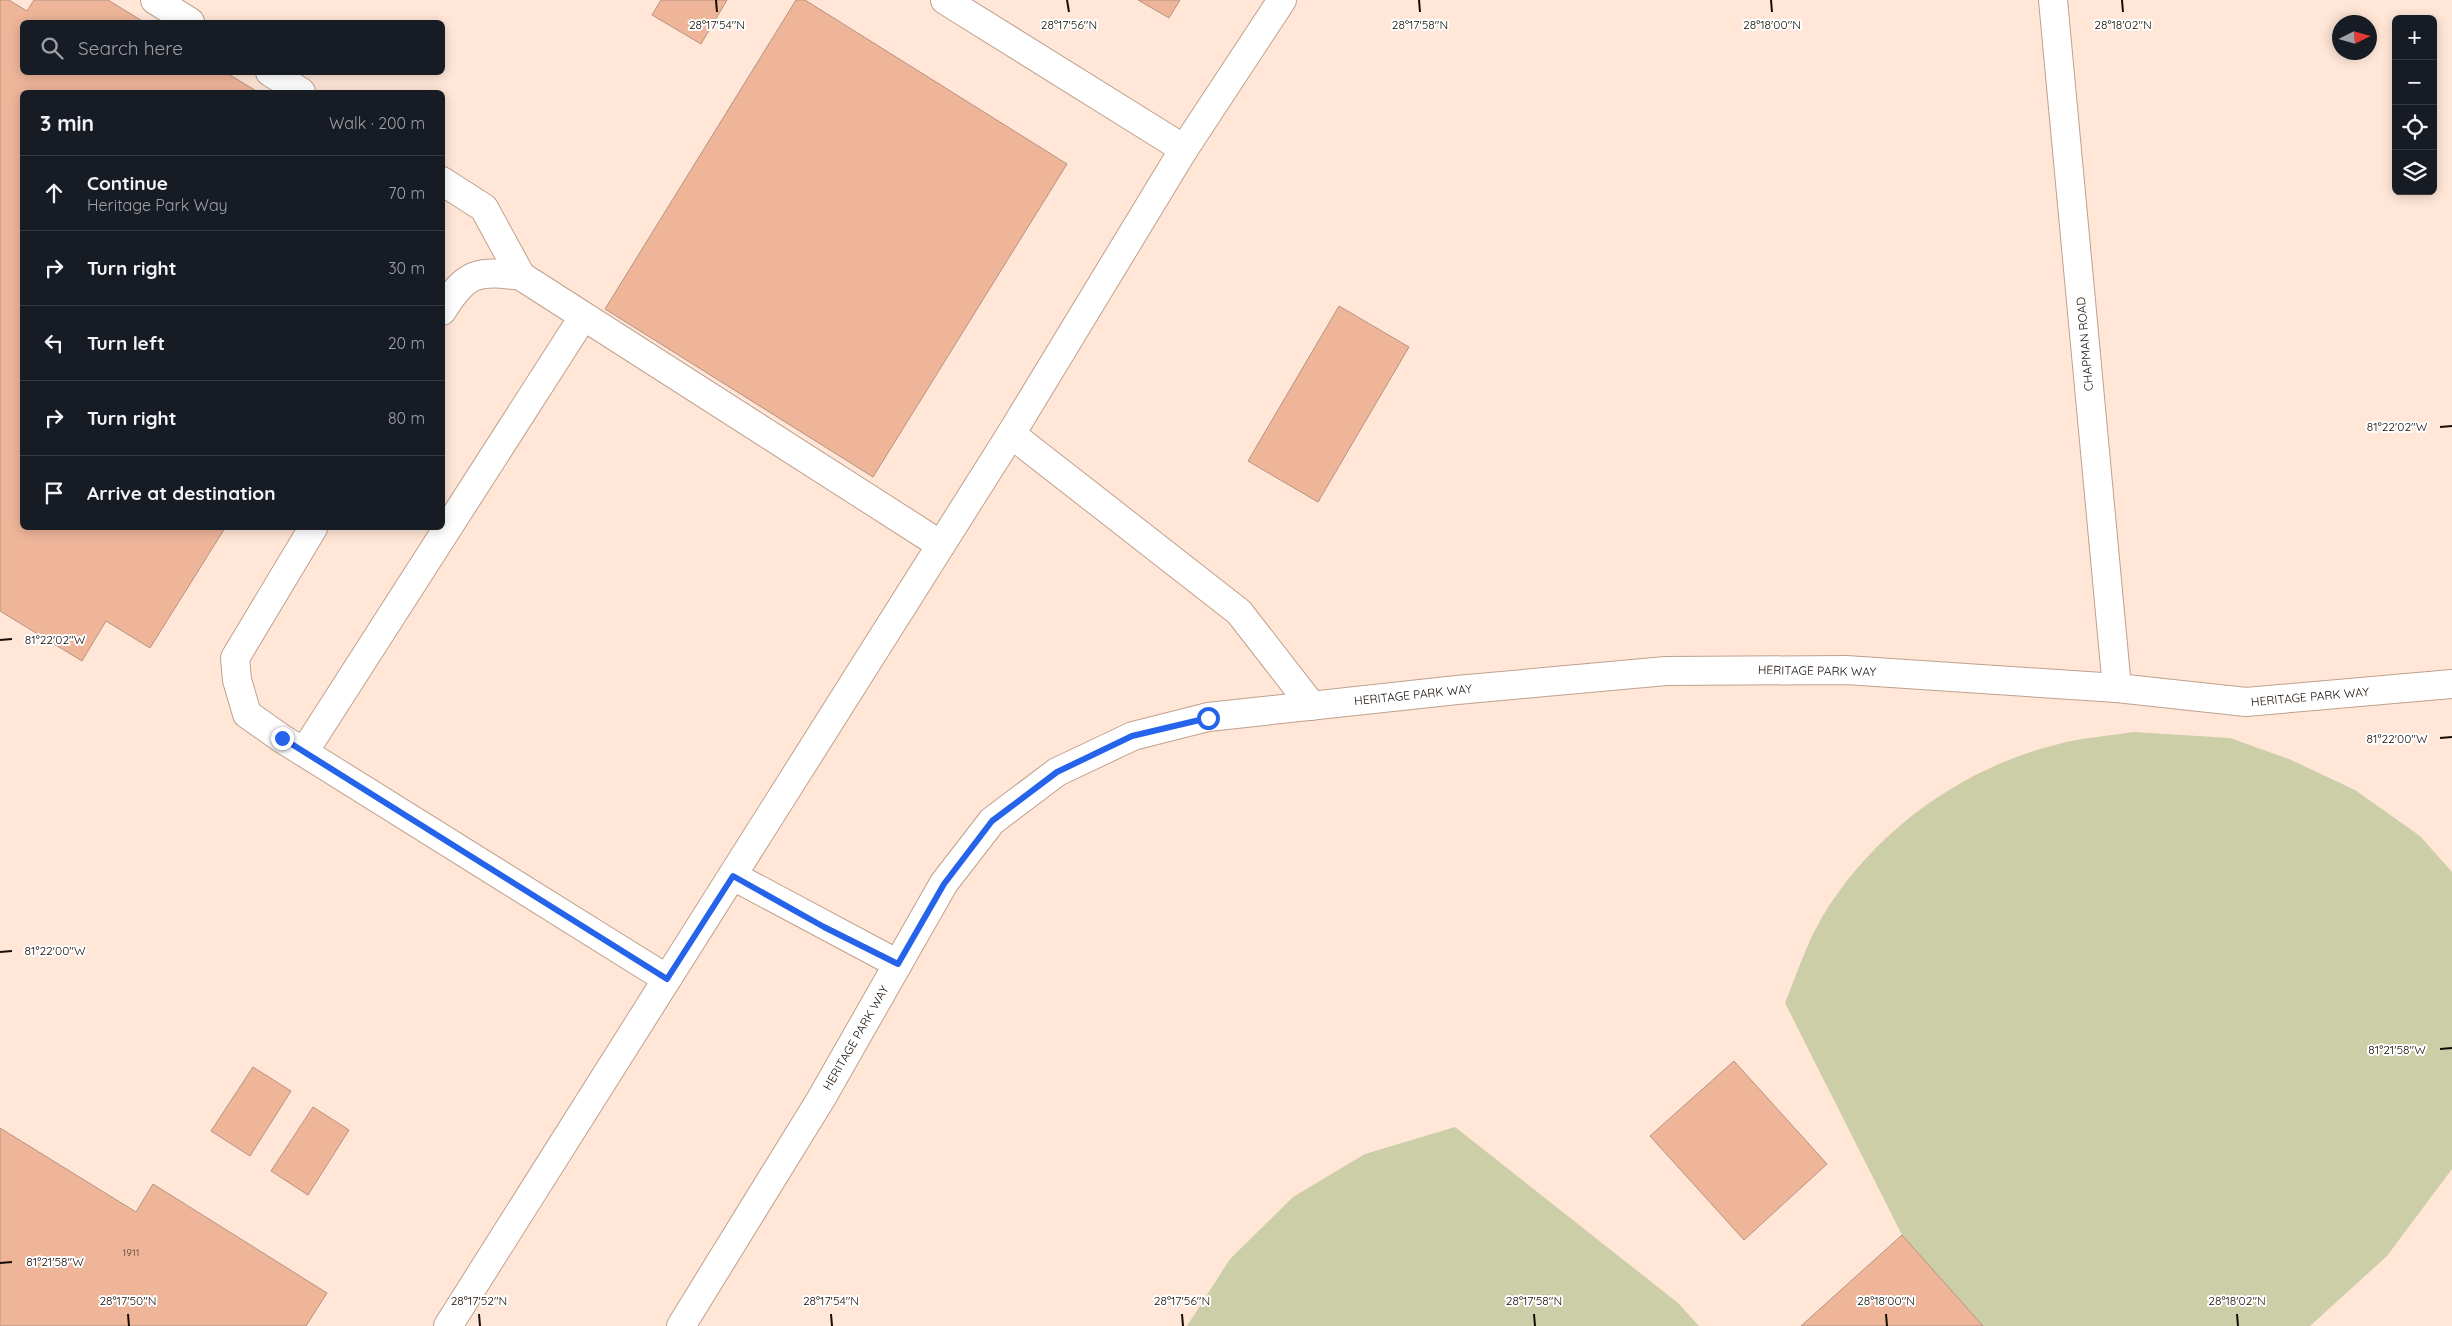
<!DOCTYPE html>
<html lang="en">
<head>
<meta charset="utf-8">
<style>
  :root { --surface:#171b24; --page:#20242c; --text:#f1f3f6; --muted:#9ea1a6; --line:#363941 }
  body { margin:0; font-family:Quicksand,sans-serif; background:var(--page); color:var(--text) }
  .controls { position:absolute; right:15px; top:15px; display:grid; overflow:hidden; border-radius:8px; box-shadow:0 2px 12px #0003 }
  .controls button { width:45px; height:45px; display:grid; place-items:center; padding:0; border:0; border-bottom:1px solid var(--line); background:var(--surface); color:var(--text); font:25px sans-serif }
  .compass { position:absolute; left:2332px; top:15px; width:45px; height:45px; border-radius:50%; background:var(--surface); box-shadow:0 2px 12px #0003; rotate:85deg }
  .stop { position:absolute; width:15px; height:15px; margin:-11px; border:4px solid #2563eb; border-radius:50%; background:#fff }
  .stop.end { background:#2563eb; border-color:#fff; box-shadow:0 1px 5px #0008 }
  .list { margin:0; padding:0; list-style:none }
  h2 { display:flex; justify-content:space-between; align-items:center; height:65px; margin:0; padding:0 20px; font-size:21px }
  h2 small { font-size:16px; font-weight:400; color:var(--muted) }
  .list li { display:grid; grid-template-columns:32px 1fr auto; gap:15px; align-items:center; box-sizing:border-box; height:75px; padding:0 20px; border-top:1px solid var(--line) }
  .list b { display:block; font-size:19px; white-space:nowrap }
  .list p { margin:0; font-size:16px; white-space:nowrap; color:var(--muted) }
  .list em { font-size:16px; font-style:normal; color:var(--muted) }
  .icon { flex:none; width:28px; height:28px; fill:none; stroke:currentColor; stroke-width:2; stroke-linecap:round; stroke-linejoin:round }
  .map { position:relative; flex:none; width:2452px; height:1326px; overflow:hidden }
  .search { position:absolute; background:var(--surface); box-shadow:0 2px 12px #0003; left:20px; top:20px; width:425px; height:55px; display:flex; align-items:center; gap:12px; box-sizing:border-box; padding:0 18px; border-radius:8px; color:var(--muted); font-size:19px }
  .panel { position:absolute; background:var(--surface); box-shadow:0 2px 12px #0003; left:20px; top:90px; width:425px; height:440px; border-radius:8px }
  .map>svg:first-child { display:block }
  .built { fill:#ffe6d7; fill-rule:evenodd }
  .grass { fill:#cccea8 }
  .building { fill:#eeb599; stroke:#b59383 }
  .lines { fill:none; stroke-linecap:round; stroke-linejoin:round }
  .minor-casing { stroke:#c0a08d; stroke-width:30 }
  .minor { stroke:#fff; stroke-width:28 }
  .route { stroke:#2563eb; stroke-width:6 }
  .ticks { fill:none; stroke:#160c05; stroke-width:2 }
  .labels { text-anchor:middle; stroke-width:4; stroke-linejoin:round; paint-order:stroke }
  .number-label { font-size:10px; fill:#4c362a }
  .street-label { font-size:12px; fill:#160c05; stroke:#fff }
  .ticks-label { font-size:12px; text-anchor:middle; fill:#160c05; stroke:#fff; stroke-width:4; stroke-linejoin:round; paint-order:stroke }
</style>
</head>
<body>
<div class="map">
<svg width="2452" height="1326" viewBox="0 0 2452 1326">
  <rect width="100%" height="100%" fill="#fdf6f2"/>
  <path class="built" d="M0,0H2452V1326H0ZM2396,19H2433V191H2396ZM22,22H442V72H22ZM2340,22H2370V52H2340ZM22,92H442V528H22Z"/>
  <g class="grass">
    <path d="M2133,732L2230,738L2289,759L2355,790L2420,836L2452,872V1169L2387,1256L2310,1326H1983L1902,1235L1785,1003C1796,976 1806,945 1821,919C1871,834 1959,769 2055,745C2080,738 2108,736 2133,732Z"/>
    <path d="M1455,1127L1678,1303L1699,1326H1187L1230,1259L1293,1197L1365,1154Z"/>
  </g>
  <g class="building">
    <path d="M0,0H9L27,11L34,0H108L144,22H22V72H225L258,92H22V528H225L150,648L106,621L82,661L0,611Z"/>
    <path d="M661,0H727L701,44L652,15Z"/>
    <path d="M796,0H805L1067,164L873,477L605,309Z"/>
    <path d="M1138,0H1180L1169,18Z"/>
    <path d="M1339,306L1409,347L1318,502L1248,461Z"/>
    <path d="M1734,1061L1827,1164L1744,1240L1650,1136Z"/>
    <path d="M253,1067L291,1091L250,1156L211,1131Z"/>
    <path d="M313,1107L349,1130L308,1195L271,1171Z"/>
    <path d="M0,1128L136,1212L153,1184L327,1293L306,1326H0Z"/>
    <path d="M1902,1235L1983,1326H1801Z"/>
  </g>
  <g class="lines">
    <defs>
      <g id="minor">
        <path d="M155,0L190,22"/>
        <path d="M945,0L1184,149"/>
        <path d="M2053,0L2117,688"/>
        <path d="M270,72L301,92"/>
        <path d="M442,181L484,208L521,276"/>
        <path d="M442,311C466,272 477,270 521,276L941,545"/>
        <path d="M1011,434L1239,612L1312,706"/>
        <path d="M313,528L235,658L237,680L247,714L281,738L667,979"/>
        <path d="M304,752L583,317"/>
        <path d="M733,876L898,964"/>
        <path d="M448,1326L1011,434L1184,149L1282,0"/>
        <path d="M681,1326L821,1099L944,883L992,821L1057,772L1133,736L1208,717L1457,690L1666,671L1846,670L2117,688L2246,702L2452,684"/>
      </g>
    </defs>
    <use href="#minor" class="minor-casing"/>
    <use href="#minor" class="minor"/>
  </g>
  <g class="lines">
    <path class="route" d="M282,738L667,979L733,876L824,927L898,964L944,884L992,821L1057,772L1132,736L1208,718"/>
  </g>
  <path class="ticks" d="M716,0L717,12M1067,0L1069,12M1419,0L1420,12M1771,0L1772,12M2122,0L2123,12M2440,427L2452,426M0,640L12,639M2440,738L2452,737M0,952L12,951M2440,1049L2452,1048M0,1263L12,1262M128,1314L129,1326M479,1314L480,1326M831,1314L832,1326M1182,1314L1183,1326M1534,1314L1535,1326M1886,1314L1887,1326M2237,1314L2238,1326"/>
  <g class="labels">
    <g class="number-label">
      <text x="131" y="1256">1911</text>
    </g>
    <g class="street-label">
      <text transform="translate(2085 344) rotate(-95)" y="4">CHAPMAN ROAD</text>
      <text transform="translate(1817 671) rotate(1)" y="4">HERITAGE PARK WAY</text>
      <text transform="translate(1413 695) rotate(-6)" y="4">HERITAGE PARK WAY</text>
      <text transform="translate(2310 697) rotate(-5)" y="4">HERITAGE PARK WAY</text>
      <text transform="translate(856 1038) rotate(-60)" y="4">HERITAGE PARK WAY</text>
    </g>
  </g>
  <g class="ticks-label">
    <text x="1772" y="29">28°18'00"N</text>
    <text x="717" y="29">28°17'54"N</text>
    <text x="1069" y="29">28°17'56"N</text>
    <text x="1420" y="29">28°17'58"N</text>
    <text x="2123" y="29">28°18'02"N</text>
    <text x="2397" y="431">81°22'02"W</text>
    <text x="55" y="644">81°22'02"W</text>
    <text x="2397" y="743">81°22'00"W</text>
    <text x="55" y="955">81°22'00"W</text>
    <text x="2397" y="1054">81°21'58"W</text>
    <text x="55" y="1266">81°21'58"W</text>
    <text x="128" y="1305">28°17'50"N</text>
    <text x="479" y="1305">28°17'52"N</text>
    <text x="831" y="1305">28°17'54"N</text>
    <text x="1182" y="1305">28°17'56"N</text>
    <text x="1534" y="1305">28°17'58"N</text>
    <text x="1886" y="1305">28°18'00"N</text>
    <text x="2237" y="1305">28°18'02"N</text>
  </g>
</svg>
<div class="controls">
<button>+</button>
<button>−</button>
<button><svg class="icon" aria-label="locate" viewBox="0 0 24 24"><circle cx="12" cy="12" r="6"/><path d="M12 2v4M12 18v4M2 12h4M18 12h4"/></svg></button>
<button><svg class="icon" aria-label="layers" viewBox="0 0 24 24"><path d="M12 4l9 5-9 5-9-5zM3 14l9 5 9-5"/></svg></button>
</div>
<svg class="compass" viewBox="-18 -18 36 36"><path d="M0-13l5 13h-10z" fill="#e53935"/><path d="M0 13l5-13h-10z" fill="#9ea1a6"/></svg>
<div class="stop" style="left:1208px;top:718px"></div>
<div class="stop end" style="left:282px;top:738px"></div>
<div class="search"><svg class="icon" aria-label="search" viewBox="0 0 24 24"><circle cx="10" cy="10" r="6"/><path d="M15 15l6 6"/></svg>Search here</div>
<section class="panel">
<h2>3 min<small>Walk · 200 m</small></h2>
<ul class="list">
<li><svg class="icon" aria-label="ahead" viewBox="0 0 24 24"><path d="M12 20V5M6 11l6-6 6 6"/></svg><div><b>Continue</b><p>Heritage Park Way</p></div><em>70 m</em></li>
<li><svg class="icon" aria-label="right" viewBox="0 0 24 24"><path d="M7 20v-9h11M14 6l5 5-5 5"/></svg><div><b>Turn right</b></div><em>30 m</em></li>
<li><svg class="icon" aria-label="left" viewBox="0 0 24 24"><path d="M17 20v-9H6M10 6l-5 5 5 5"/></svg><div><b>Turn left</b></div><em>20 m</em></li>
<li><svg class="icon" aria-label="right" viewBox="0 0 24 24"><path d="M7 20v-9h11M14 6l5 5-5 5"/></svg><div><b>Turn right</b></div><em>80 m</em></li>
<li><svg class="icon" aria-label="arrive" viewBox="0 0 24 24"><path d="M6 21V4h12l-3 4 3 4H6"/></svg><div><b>Arrive at destination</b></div></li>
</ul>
</section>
</div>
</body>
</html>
